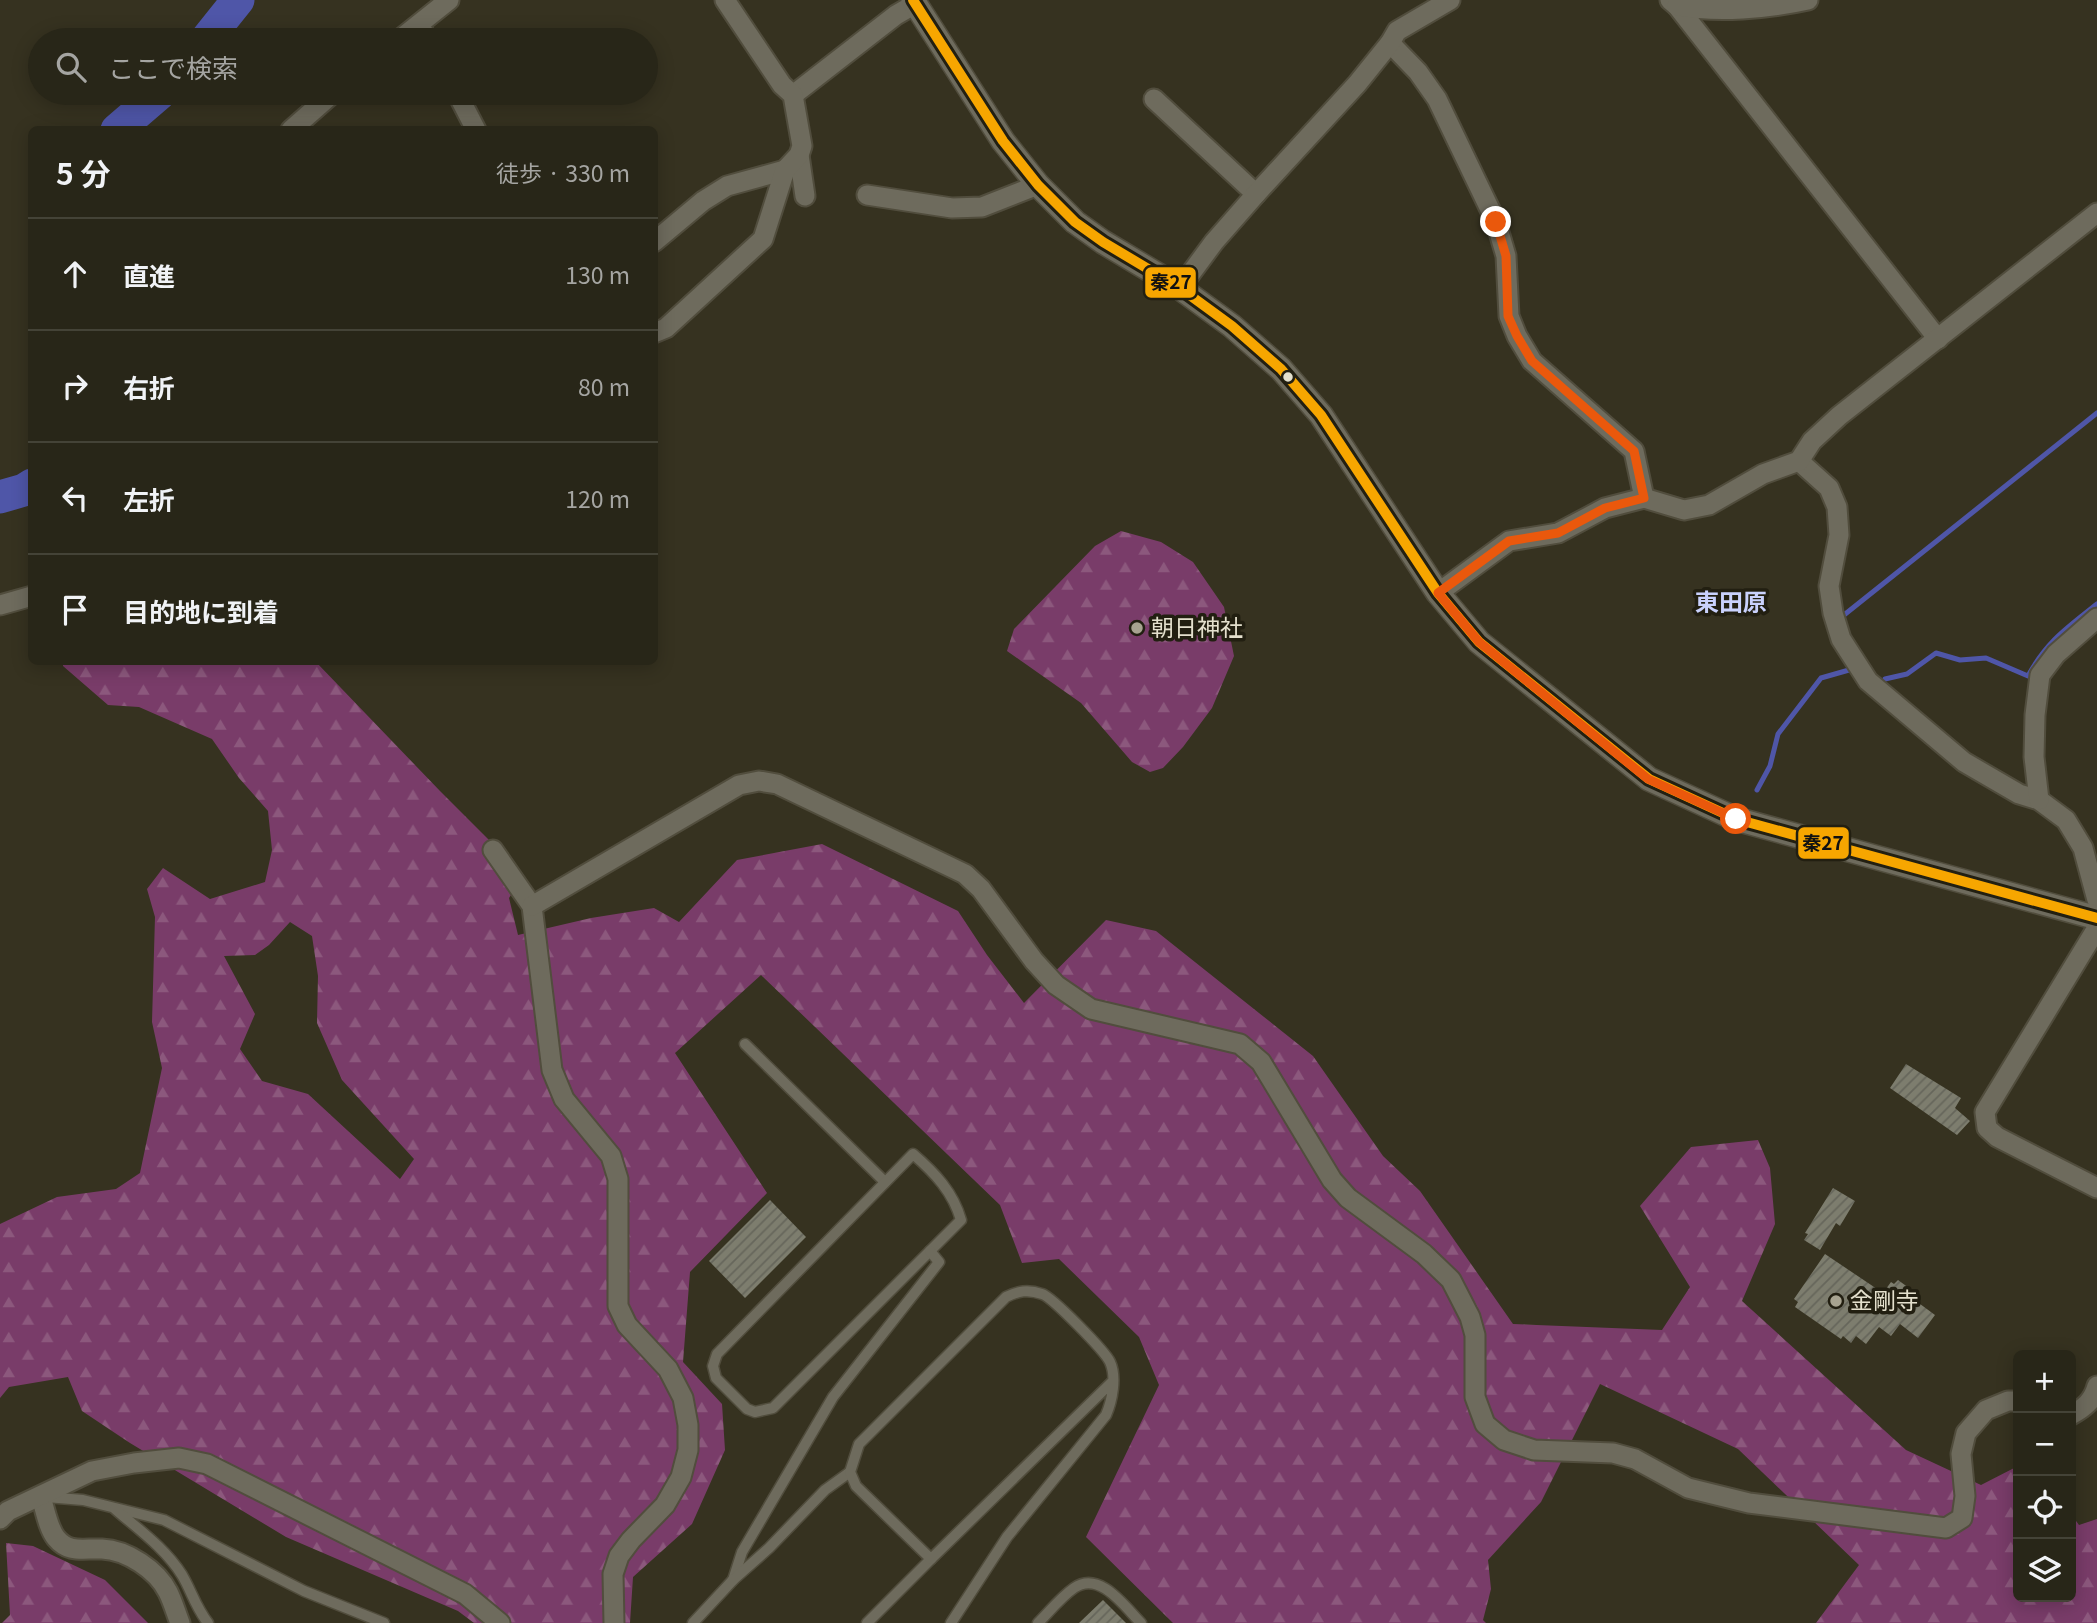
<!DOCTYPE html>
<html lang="ja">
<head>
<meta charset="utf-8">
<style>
  :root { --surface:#282618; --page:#302e21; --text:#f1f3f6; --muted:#a5a5a2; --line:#444337 }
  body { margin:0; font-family:Georgia,"Noto Sans JP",serif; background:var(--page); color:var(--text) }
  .controls { position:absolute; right:21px; bottom:21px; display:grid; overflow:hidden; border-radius:10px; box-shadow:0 4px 18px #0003 }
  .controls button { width:63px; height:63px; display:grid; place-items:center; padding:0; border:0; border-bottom:2px solid var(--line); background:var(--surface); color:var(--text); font:35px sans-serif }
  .stop { position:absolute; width:21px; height:21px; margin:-16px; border:5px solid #ea580c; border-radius:50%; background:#fff }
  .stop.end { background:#ea580c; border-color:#fff; box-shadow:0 2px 7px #0008 }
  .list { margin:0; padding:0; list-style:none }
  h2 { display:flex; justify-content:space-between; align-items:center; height:91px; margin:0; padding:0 28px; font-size:30px }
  h2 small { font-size:23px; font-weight:400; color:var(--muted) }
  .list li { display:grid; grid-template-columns:46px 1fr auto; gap:21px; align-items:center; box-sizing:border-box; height:112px; padding:0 28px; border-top:2px solid var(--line) }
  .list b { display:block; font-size:26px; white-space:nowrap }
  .list em { font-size:23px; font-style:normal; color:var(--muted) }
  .icon { flex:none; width:38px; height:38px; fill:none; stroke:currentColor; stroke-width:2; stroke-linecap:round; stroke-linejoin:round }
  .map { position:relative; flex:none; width:2097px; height:1623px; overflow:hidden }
  .search { position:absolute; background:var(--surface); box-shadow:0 4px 18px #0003; left:28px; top:28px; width:630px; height:77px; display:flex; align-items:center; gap:18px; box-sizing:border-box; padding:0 24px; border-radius:38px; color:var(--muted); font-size:26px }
  .panel { position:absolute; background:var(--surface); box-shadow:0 4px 18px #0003; left:28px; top:126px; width:630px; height:539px; border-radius:10px }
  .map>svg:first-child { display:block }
  .forest { fill:url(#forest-firs); fill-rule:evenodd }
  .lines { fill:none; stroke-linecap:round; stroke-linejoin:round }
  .stream { stroke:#4f56a8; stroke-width:5 }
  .river { stroke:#4f56a8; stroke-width:33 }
  .building { fill:url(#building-hatch) }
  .service-casing { stroke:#514d3d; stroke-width:13 }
  .minor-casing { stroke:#514d3d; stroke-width:23 }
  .tertiary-casing { stroke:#514d3d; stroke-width:26 }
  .service { stroke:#6e6b5d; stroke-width:10 }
  .minor { stroke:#6e6b5d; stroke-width:19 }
  .tertiary { stroke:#6e6b5d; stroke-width:23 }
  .bus-1-casing { stroke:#221f11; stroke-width:16 }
  .bus-1 { stroke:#f7a600; stroke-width:10 }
  .route { stroke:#ea580c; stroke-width:9 }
  .bus-dot { fill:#e4e0cd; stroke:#221f11; stroke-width:2.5 }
  .poi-dot { fill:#a7a390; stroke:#221f11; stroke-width:2.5 }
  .labels { text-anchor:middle; stroke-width:7; stroke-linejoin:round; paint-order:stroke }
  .poi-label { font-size:23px; fill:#e4e0cd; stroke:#221f11; text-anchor:start }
  .neighbourhood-label { font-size:24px; font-weight:bold; fill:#c9d1fc; stroke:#221f11 }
  .line-badge { stroke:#221f11; stroke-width:2.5 }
  .pale-badge-label { font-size:19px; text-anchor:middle; font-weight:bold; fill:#111 }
</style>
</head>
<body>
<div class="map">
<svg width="2097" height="1623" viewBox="0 0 2097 1623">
  <defs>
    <pattern id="forest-firs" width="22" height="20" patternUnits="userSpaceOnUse" patternTransform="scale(1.75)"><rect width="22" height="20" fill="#793c69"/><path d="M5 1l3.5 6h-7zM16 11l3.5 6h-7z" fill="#8c587d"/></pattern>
    <pattern id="building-hatch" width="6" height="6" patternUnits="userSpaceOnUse" patternTransform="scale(1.75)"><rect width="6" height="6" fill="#7d7d6e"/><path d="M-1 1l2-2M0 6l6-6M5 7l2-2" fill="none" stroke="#66665b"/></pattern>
  </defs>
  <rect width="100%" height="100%" fill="#363220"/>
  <g class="forest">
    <path d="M1121,531L1161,542L1193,562L1224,607L1234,656L1212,708L1183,747L1163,768L1150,772L1132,762L1081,703L1007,651L1014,629L1095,546Z"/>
    <path d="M63,662H316L440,791L524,875L509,898L518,935L591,918L654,908L679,922L737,860L822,844L958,911L987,955L1024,1003L1106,920L1156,931L1313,1056L1383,1156L1420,1191L1513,1324L1662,1330L1690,1287L1640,1206L1691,1147L1758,1140L1770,1168L1775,1224L1742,1301L1906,1450L1981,1485L2018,1466V1597H2071V1514L2079,1525L2097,1519V1623H1816L1859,1565L1738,1449L1600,1384L1541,1502L1488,1560L1491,1589L1483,1620L1486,1623H1173L1086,1537L1159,1385L1139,1337L1059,1259L1022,1263L1000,1205L761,975L675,1053L767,1193L690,1272L683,1362L722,1404L725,1450L692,1524L633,1577L630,1623H474L458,1611L286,1537L130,1443L82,1411L68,1377L9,1387L0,1398V1224L57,1197L116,1189L140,1173L162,1068L152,1022L155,917L147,889L163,868L210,899L265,882L272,850L268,811L239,778L212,739L139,707L108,705L63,666ZM290,922L312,936L318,976L317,1023L342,1080L414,1159L400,1179L308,1094L262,1081L240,1049L255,1014L224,956L255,955L269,945Z"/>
    <path d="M6,1543L33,1546L105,1580L148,1623H2L10,1615Z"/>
  </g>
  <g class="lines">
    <g class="stream">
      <path d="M1844,615L2097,413"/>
      <path d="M1885,679L1907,674L1936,653L1960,660L1986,658L2028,676C2047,641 2067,628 2097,604"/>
      <path d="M1757,790L1770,766L1778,734L1821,678L1849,670"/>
    </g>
    <g class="river">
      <path d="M206,40L238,0"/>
      <path d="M117,130L160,93"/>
      <path d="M0,497L24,490L32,485"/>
    </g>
  </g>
  <g class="building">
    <path d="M1906,1064L1961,1098L1955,1108L1970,1121L1957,1135L1890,1088Z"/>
    <path d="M1833,1188L1855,1201L1840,1226L1836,1223L1820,1250L1804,1240L1808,1234L1805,1233Z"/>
    <path d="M770,1200L806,1237L745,1298L709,1261Z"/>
    <path d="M1825,1254L1883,1293L1891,1282L1894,1284L1898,1280L1920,1296L1916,1301L1935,1315L1918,1338L1900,1324L1891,1336L1879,1327L1866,1344L1856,1336L1851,1343L1843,1336L1841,1339L1795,1307L1798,1302L1794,1299Z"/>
    <path d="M1103,1600L1126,1623H1079Z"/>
  </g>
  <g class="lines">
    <defs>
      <g id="service">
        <path d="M745,1044L885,1182"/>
        <path d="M913,1154C935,1173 953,1192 961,1220L773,1408L755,1412L747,1409L716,1378L713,1366L717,1354Z"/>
        <path d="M46,1497L83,1500L164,1520L304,1591L384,1623"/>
        <path d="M115,1509C138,1529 165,1548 182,1575C192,1592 195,1606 208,1623"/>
        <path d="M733,1580L742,1552L833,1397L939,1262L930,1251"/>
        <path d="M693,1623L733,1580L769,1548L825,1490L850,1472"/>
        <path d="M867,1623L931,1559"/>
        <path d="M951,1623L1007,1537L1106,1415C1112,1401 1117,1377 1110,1362C1105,1351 1052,1297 1042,1294C1028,1289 1018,1291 1006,1297L859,1444L850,1472L856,1486L931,1559L1112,1382"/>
        <path d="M1038,1623C1049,1612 1061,1597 1074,1588C1100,1570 1125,1607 1141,1623"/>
      </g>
      <g id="minor">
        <path d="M1670,0L1677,6L1938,339"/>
        <path d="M1677,6C1718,13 1767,9 1808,0"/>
        <path d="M419,25L428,40"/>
        <path d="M399,40L449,0"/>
        <path d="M1390,43L1418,72L1437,99L1496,222L1506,256L1509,316L1517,336L1532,361L1634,451L1644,498"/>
        <path d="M457,93L476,130"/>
        <path d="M793,95L896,15L915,4"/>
        <path d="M1154,99L1256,194"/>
        <path d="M291,130L333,93"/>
        <path d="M799,155L805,196"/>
        <path d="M867,195L952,208L982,207L1038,185"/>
        <path d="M654,242L703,201L727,186L785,170"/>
        <path d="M1180,288L1214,242L1256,194L1357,84L1390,43L1397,31L1450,0"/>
        <path d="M654,333L666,328L763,239L785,170L799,155L802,146L793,95L782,85L725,0"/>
        <path d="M1799,461L1829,488L1837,507L1839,535L1829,586L1833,613L1841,639L1868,681L1964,762L2019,794L2039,800L2066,820L2083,848L2097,900"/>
        <path d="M1438,593L1509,541L1558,533L1605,508L1644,498L1684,510L1709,505L1763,474L1799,461L1812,441L1839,416L2097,213"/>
        <path d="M0,605L32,596"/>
        <path d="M2039,800L2034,757L2035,715L2040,675L2056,654L2097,618"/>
        <path d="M493,850L532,906L552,1070L564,1099L611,1156L618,1179V1306L627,1325L668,1369L683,1398L688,1425V1450L681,1477L665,1505L631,1540L619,1556L613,1574L614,1623"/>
        <path d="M532,906L739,785L759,781L777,784L965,874L981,889L1034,961L1056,985L1091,1009L1240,1044L1261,1062L1332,1180L1348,1198L1424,1254L1451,1280L1470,1317L1475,1335V1397L1485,1424L1504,1440L1534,1450L1613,1453L1635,1459L1688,1488L1749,1503L1946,1528L1962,1518L1965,1496L1961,1454L1966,1433L1986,1410L2008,1401H2018"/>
        <path d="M2097,928L1985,1112L1987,1128L1997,1137L2097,1188"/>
        <path d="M2071,1415C2084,1408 2093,1401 2097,1386"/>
        <path d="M41,1497C45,1509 48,1528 56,1538C69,1554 84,1548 102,1549C127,1550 157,1570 168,1592C173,1602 176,1613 180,1623"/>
        <path d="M0,1519L8,1511L92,1471L134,1463L179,1458L207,1464L465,1594L500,1623"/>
      </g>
      <path id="tertiary" d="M913,0L1003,141L1038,185L1075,222L1103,242L1180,288L1232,326L1281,369L1321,415L1438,593L1479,642L1649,779L1736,819L2097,918"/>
    </defs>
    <use href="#service" class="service-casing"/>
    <use href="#minor" class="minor-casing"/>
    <use href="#tertiary" class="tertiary-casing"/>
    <use href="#service" class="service"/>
    <use href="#minor" class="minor"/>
    <use href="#tertiary" class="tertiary"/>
    <defs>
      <path id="bus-1" d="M913,0L1003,141L1038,185L1075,222L1103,242L1180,288L1232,326L1281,369L1321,415L1438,593L1479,642L1649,779L1736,819L2097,918"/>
    </defs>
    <use href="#bus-1" class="bus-1-casing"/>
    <use href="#bus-1" class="bus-1"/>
  </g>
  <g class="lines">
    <path class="route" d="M1496,222L1506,256L1508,316L1517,336L1532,361L1634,451L1644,498L1605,508L1558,533L1509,541L1438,593L1479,642L1648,779L1736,819"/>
  </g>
  <circle class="bus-dot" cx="1288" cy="377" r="6"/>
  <g class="poi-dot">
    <circle cx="1137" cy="628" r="7"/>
    <circle cx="1836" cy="1301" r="7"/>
  </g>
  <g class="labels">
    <g class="poi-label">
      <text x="1151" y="636">朝日神社</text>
      <text x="1850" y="1309">金剛寺</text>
    </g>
    <g class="neighbourhood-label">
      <text x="1731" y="611">東田原</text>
    </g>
  </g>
  <g class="line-badge">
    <rect x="1144" y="266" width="53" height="33" rx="7" fill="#f7a600"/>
    <rect x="1797" y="826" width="53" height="34" rx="7" fill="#f7a600"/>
  </g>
  <g class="pale-badge-label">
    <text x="1171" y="289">秦27</text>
    <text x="1823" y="850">秦27</text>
  </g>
</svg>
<div class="controls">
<button>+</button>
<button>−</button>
<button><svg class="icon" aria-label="locate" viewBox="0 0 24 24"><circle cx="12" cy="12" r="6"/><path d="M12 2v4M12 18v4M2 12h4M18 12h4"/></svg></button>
<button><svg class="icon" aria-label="layers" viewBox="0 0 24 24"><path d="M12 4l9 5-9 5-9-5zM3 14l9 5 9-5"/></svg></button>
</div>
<div class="stop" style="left:1736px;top:819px"></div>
<div class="stop end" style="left:1496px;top:222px"></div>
<div class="search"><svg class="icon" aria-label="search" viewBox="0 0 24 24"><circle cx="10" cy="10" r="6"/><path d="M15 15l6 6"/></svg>ここで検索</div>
<section class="panel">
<h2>5 分<small>徒歩 · 330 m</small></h2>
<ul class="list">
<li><svg class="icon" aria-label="ahead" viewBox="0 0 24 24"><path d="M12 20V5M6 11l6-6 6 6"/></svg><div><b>直進</b></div><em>130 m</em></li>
<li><svg class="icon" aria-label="right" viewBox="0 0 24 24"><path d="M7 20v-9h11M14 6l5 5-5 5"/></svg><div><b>右折</b></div><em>80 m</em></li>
<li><svg class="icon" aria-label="left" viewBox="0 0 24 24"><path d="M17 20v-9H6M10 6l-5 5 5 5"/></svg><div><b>左折</b></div><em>120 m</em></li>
<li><svg class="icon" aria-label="arrive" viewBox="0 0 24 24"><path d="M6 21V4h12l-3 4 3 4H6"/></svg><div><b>目的地に到着</b></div></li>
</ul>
</section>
</div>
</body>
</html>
